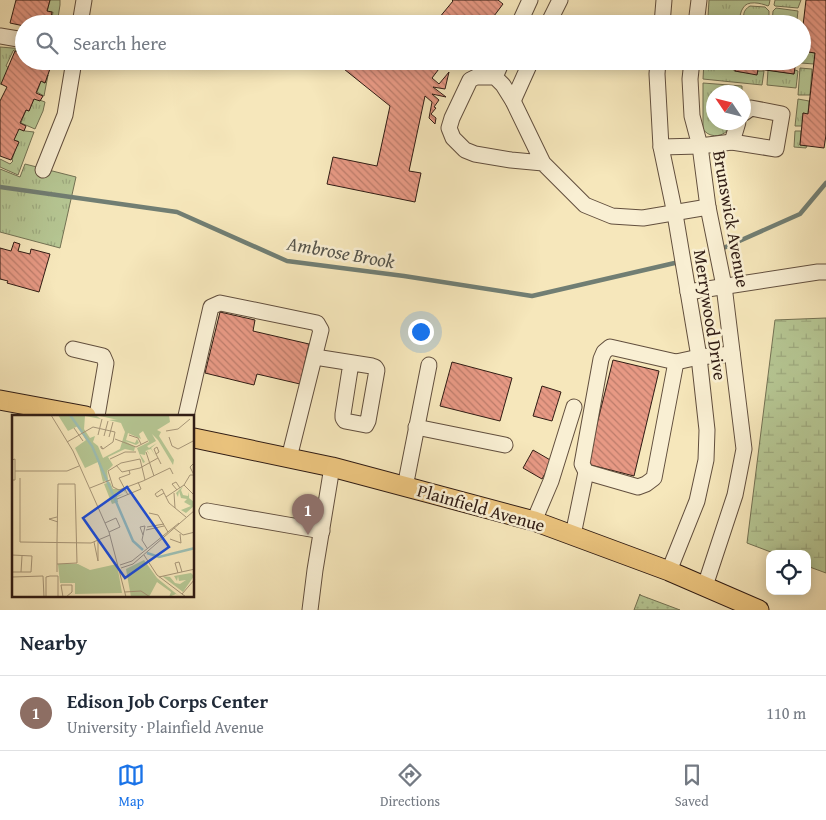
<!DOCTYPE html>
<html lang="en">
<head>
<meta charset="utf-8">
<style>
  :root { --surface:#fff; --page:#f6f6f7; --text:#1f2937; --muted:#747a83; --line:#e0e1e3; --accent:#1a73e8 }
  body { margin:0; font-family:"Gentium Book Plus",serif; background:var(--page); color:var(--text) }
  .controls { position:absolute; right:15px; bottom:15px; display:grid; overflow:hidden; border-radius:10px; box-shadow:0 2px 12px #0003 }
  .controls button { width:45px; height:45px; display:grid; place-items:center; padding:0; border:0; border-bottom:1px solid var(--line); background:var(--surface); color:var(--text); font:25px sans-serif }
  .compass { position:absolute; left:706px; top:85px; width:45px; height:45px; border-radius:50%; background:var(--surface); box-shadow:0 2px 12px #0003; rotate:305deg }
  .you { position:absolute; left:420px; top:331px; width:18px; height:18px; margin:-12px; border:4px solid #fff; border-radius:50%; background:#1a73e8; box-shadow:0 0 0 8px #1a73e833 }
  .badge { display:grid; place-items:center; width:32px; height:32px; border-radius:50%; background:var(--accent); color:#fff; font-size:16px; font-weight:700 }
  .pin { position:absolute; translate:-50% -41px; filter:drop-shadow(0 1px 2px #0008) }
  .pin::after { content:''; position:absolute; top:26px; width:18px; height:15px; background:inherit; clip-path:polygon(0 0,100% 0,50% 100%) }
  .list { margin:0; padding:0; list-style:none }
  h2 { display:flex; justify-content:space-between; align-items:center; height:65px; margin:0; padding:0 20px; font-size:21px }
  h2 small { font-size:16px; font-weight:400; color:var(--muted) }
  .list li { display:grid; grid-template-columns:32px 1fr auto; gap:15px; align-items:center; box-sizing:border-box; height:75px; padding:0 20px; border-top:1px solid var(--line) }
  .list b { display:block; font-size:19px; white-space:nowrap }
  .list p { margin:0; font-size:16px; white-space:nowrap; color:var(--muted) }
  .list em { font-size:16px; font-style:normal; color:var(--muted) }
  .icon { flex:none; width:28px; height:28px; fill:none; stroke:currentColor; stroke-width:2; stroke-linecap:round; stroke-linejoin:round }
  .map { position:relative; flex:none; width:826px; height:610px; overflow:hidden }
  .search { position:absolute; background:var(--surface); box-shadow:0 2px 12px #0003; left:15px; right:15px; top:15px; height:55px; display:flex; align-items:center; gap:12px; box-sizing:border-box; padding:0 18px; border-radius:28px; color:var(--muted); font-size:19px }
  .sheet { height:140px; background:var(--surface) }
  nav { display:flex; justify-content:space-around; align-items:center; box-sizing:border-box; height:70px; border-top:1px solid var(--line); background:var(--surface); font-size:14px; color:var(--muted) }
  nav a { display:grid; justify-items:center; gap:2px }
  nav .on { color:var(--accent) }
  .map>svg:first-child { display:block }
  .grass { fill:url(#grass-tufts); stroke:#737254 }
  .wetland { fill:url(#wetland-marsh); stroke:#737254 }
  .park { fill:url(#park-dots); stroke:#737254 }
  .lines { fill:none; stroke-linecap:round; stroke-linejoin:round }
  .stream { stroke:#717e73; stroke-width:4.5 }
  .building { fill:url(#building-back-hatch); stroke:#301c14 }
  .minor-casing { stroke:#624f3e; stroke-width:17 }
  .major-casing { stroke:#301c14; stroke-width:21 }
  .minor { stroke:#f9efd3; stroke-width:15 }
  .major { stroke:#ebc47e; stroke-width:19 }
  .labels { text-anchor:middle; stroke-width:5; stroke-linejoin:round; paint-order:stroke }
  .street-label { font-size:18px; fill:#301c14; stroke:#f9efd3 }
  .water-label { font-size:19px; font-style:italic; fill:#56554c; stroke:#f9efd3 }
  .inset-river { fill:none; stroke:#9dbfb3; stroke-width:2.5 }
  .inset-road { fill:none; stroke:#a79678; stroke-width:1 }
  .view { fill:#1d4ed8; fill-opacity:0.15; stroke:#1d4ed8; stroke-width:2.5 }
  .inset-edge { fill:none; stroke:#301c14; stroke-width:2.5 }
</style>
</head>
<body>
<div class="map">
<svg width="826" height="610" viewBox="0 0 826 610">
  <defs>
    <pattern id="grass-tufts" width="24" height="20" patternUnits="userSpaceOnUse" patternTransform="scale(1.25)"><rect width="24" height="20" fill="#b6c794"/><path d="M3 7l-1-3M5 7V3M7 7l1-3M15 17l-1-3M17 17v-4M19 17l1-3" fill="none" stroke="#9daa7f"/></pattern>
    <pattern id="wetland-marsh" width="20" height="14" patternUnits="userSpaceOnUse" patternTransform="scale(1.25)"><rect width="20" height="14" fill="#b6c794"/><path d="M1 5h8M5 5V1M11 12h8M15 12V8" fill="none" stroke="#9daa7f"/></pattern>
    <pattern id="park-dots" width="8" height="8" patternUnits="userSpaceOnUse" patternTransform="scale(1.25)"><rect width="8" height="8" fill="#b6c794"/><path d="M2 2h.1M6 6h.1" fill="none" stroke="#9daa7f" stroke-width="1.8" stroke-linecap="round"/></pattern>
    <pattern id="building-back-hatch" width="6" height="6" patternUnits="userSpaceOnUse" patternTransform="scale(1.25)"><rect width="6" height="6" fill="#e79984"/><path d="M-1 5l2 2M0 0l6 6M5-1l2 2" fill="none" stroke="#bc7c6b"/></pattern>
  </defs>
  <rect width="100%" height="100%" fill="#f6e7bb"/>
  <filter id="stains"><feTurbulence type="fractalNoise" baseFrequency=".004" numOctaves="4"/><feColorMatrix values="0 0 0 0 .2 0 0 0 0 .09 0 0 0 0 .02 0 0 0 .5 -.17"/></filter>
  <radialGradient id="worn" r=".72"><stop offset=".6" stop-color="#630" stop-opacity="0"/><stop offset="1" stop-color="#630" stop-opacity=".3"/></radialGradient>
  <g class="grass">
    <path d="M50,0H60V5L57,24H51L53,12H47Z"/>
    <path d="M709,0H770L769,5L768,6C761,3 747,0 743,8C740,12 741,16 738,20L708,17Z"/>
    <path d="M775,0H801L798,8L775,6L774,5Z"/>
    <path d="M750,6L765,7L769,11V24L746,23C742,16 743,10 750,6Z"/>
    <path d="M776,8L798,11L797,20H784V16H779V24H772L773,11Z"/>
    <path d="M0,47L24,49V54H22V52L14,50L13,51L6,66L9,68L6,85L0,84Z"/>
    <path d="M802,51L815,53L814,64L801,63V61H802Z"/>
    <path d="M704,61H735L734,71L757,74L758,71H764L762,85L703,79Z"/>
    <path d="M800,68L812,69L810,95H798Z"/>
    <path d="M768,70L794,74L795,70L798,71L796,88L767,85Z"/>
    <path d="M48,75L44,96L37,92L41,81L45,83Z"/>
    <path d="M703,83L742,86V92H714V122L730,123C730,125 729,129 727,131C720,138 708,137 703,129Z"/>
    <path d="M34,98L45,102L43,111L35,129L21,123L26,110L29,111Z"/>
    <path d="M798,99L809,101L808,114L803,113L802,126H795Z"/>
    <path d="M18,128L25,131L34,132L18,175L0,167V159L10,164L13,161L12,160L18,141H13Z"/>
    <path d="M795,131H801L800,145L807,146L806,148L794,147Z"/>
    <path d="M25,164L76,177L60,248L0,232V169L20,177Z"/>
  </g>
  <path class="wetland" d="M826,318V573L807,566V554H776L747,543L775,320Z"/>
  <path class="park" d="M640,594V595L680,610H634Z"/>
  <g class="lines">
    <g class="stream">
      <path d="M0,187L177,212L287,261L404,276L532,296L679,262"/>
      <path d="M719,250L800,214L826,183"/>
    </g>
  </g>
  <g class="building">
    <path d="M16,0H50L47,11L52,12L50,24H24V26L10,23Z"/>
    <path d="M452,0H498L503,4L488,24H482L478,21L476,24H434L453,1Z"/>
    <path d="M806,0H826V135L824,148L800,145L803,113L808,114L815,53L802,51V34Z"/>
    <path d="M15,51L24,55V61H39L51,66L45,83L41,81L36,93L43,96L40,101L34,99L29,111L26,110L20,123L26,126L24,131L19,129L14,140L19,142L11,160L0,156V101L7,87L1,84Z"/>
    <path d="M334,61H445L432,78L439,84L449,72L445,89L433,87L446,97L432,94L439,100L434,107L436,108L431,114L436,118L435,124L429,118L432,102L425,96L409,171L421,173L415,202L327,184L333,157L377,166L390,106Z"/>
    <path d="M736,61H796L794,74L758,69L757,75L735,71Z"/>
    <path d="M14,242L20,244L18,251L30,254L31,249L50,254L39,292L7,283L8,281L0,279V248L11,251Z"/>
    <path d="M220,312L255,320L253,331L309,344L300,384L257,374L254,385L205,373Z"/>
    <path d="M613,360L659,371L634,476L587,464Z"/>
    <path d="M452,362L512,378L500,421L440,406Z"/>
    <path d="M542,386L561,392L552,421L533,416Z"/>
    <path d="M533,450L552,461L542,479L523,468Z"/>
  </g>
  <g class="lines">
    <defs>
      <g id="minor">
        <path d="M80,24L84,0"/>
        <path d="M519,24L530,0"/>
        <path d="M548,24L560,0"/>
        <path d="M662,24L664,0"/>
        <path d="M696,24L699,0"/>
        <path d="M0,36L24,40"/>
        <path d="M658,61L657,74L661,147L675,214L699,357L707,430L706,460L697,501L669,571"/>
        <path d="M692,61L690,79L692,116L700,146L708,207L724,286L744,449L735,495L705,586"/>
        <path d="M495,77L502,61"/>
        <path d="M513,101L531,61"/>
        <path d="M732,142L738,122"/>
        <path d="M661,147L700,146L732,142L776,149L782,114L751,108L744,113"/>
        <path d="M543,163L511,160L475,154L465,150L453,138L449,128L452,118L470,80L476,77H495L503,85L513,101L543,163L585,205L612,216L643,218L708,207"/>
        <path d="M43,170L65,115L74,61"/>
        <path d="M688,292L818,272H826"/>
        <path d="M610,347L676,362L654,478L646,484L638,487L586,472L582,464L601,359L604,352Z"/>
        <path d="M73,349L103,356L106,363L97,416"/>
        <path d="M315,357L372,366L375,367L377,370L368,421L366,425L345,421L343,418V414L351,363"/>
        <path d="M676,362L699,357L732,354"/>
        <path d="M186,416L211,307L220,303L317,323L321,330L289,458"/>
        <path d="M416,427L505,445"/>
        <path d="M405,487L429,365"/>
        <path d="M207,511L322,531"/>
        <path d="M534,521L551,481L574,407"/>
        <path d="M573,535L586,472"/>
        <path d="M310,610L315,570L332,467"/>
      </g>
      <g id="major">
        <path d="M0,400L86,416"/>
        <path d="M194,438L332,467L534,521L669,571L759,610"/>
      </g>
    </defs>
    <use href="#minor" class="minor-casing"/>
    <use href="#major" class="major-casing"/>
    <use href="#minor" class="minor"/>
    <use href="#major" class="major"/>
  </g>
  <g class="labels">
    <g class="street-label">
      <text transform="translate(731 219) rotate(80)" y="6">Brunswick Avenue</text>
      <text transform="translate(710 315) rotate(81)" y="6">Merrywood Drive</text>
      <text transform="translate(481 508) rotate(16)" y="6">Plainfield Avenue</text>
    </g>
    <g class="water-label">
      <text transform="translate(341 252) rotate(10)" y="7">Ambrose Brook</text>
    </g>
  </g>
  <g transform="translate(12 415)">
    <rect width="182" height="182" fill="#f6e7bb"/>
    <path d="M46,0H83L89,4L73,1L72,14L78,23L83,21L81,27L86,31L91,43L108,34L113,17L109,8L97,5L157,0L158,7L145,15L149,17L147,21L162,45L161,50L146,25L140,19L144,26L135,31L137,33L145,28L139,33L144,42L139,34L135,35L138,40L134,35L133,40L128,39L133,47L131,48L125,33L137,27L131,16L127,19L129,24L116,18L114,25L123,28L125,24L127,28L124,30L113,26L123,32L122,36L113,34L96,42L101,50L95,56L96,64L91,67L86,47L73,53L63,33L74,25L66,11L56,16ZM98,67L101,74H112L114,79L112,76L104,78V81L112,79L105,82L106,87L100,89L92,69ZM171,71L169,75L171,80L176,81L177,77V83L182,87V91L174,98L169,95L179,91L172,87L175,84L169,83L167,76L166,82L164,78ZM179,158L182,161L171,177L150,161L158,162L163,168L168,169L174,165L167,166L166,161L165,166L162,161Z" fill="#b6c794"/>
    <path d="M132,145L145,163L167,181L164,179L157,182L159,177L145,167L137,182H119L114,154Z" fill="#b6c794"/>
    <path d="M83,0H149V2L139,12ZM46,149H66L78,155L105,149L110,178L63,179V168H48Z" fill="#b6c794"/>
    <path class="inset-river" d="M58,0L80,31L121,126L131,135M135,138L147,142L183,133"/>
    <path class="inset-road" d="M39,0L61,36L97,117L114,182M62,13L71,26M154,16L166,14L178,4M86,20L90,4M117,20L126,23L129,29M92,21L96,6M97,22L101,7M157,22L160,31L166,34L183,25M103,24L124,32L136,26M55,27L81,12L103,17L101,27L91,34L89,31V33L91,34M134,37L142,61M144,39L147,37L145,32L142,34L144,39L149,49M98,44L113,37H124M0,45L3,44V65H0M104,50L110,57L128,53L146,43M3,56H55L67,51M182,60L178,52L183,47M8,63V127L79,128L98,120M133,65L128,44L109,48L96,56L101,72L107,75L131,66L158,53L161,59M172,70L183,81M78,73L98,65M165,75L160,69L164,67L168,73M152,78L145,82L143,79L150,74L157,88L174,102M162,78L163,93M116,80L107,63L118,59L117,55M154,82L172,70L178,60H183M105,84L129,74L126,67M137,98L146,100L156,117M45,102L37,104L46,107M93,108L104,103L108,112L97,117M135,112L152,109M162,113L171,120L183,117M134,115L152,111M131,120L128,112L133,111L130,125L135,133M158,124L169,128L168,119M82,127L86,146V126M0,140L20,141L19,157H0M132,140L145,160L174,182M45,149L65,148L63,69H46L45,127V157M108,150L120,146L167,108M109,153L121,149L183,95M9,157L10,141M166,158L163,148L167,147L170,157M0,162L31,161L32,182M147,162L183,154M113,177L129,176L138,182M170,179L183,164M34,182V162L38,161H46V182M51,182L49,170H60V177L54,182"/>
    <path class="view" d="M115,72L157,132L113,163L71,103Z"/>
    <rect width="182" height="182" class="inset-edge"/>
  </g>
  <rect width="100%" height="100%" filter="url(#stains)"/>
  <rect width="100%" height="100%" fill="url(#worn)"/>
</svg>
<div class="controls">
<button><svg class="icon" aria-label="locate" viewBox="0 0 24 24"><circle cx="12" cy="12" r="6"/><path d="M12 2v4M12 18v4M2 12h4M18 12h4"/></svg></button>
</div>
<svg class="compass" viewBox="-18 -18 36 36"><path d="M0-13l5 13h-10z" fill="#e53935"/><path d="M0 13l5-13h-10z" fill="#747a83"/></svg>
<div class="you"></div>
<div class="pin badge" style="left:308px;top:535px;background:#8d6e63">1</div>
<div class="search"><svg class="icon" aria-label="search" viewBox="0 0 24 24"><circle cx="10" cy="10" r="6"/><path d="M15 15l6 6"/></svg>Search here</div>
</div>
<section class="sheet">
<h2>Nearby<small></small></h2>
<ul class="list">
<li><span class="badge" style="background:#8d6e63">1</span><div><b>Edison Job Corps Center</b><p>University · Plainfield Avenue</p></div><em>110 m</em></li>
</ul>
</section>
<nav>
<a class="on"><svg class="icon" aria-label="map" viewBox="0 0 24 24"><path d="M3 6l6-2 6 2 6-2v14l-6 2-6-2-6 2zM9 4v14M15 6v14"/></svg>Map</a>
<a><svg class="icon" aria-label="directions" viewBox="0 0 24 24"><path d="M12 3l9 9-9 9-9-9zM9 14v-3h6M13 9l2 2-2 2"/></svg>Directions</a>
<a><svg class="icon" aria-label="saved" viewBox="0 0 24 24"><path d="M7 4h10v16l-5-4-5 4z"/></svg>Saved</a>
</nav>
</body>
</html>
